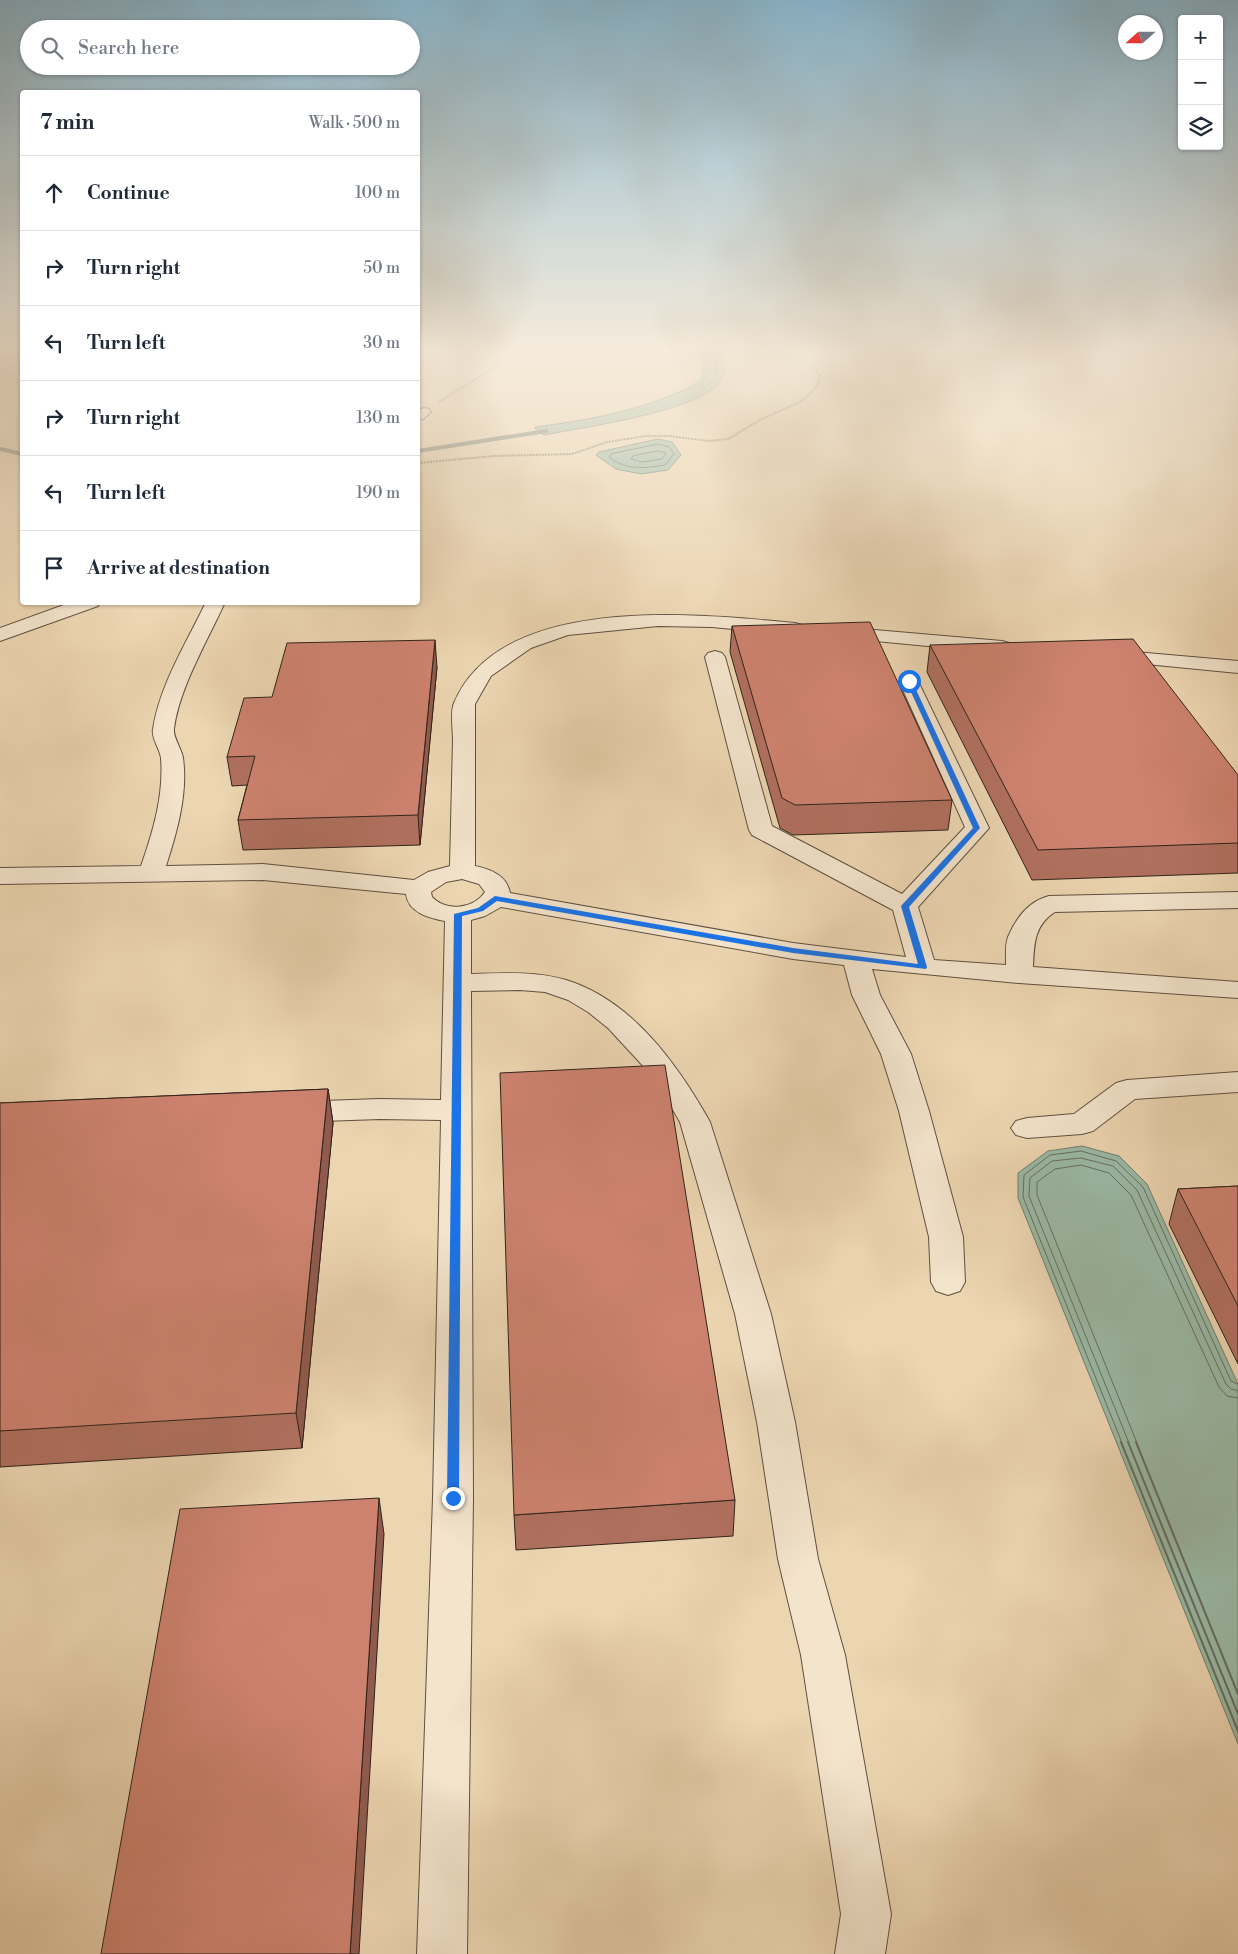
<!DOCTYPE html>
<html lang="en">
<head>
<meta charset="utf-8">
<style>
  :root { --surface:#fff; --page:#f6f6f7; --text:#1f2937; --muted:#747a83; --line:#e0e1e3 }
  body { margin:0; font-family:"Libre Bodoni",serif; background:var(--page); color:var(--text) }
  .controls { position:absolute; right:15px; top:15px; display:grid; overflow:hidden; border-radius:5px; box-shadow:0 1px 4px #0004 }
  .controls button { width:45px; height:45px; display:grid; place-items:center; padding:0; border:0; border-bottom:1px solid var(--line); background:var(--surface); color:var(--text); font:25px sans-serif }
  .compass { position:absolute; left:1118px; top:15px; width:45px; height:45px; border-radius:50%; background:var(--surface); box-shadow:0 1px 4px #0004; rotate:249deg }
  .stop { position:absolute; width:15px; height:15px; margin:-11px; border:4px solid #1a73e8; border-radius:50%; background:#fff }
  .stop.end { background:#1a73e8; border-color:#fff; box-shadow:0 1px 5px #0008 }
  .list { margin:0; padding:0; list-style:none }
  h2 { display:flex; justify-content:space-between; align-items:center; height:65px; margin:0; padding:0 20px; font-size:21px }
  h2 small { font-size:16px; font-weight:400; color:var(--muted) }
  .list li { display:grid; grid-template-columns:32px 1fr auto; gap:15px; align-items:center; box-sizing:border-box; height:75px; padding:0 20px; border-top:1px solid var(--line) }
  .list b { display:block; font-size:19px; white-space:nowrap }
  .list em { font-size:16px; font-style:normal; color:var(--muted) }
  .icon { flex:none; width:28px; height:28px; fill:none; stroke:currentColor; stroke-width:2; stroke-linecap:round; stroke-linejoin:round }
  .map { position:relative; flex:none; width:1238px; height:1954px; overflow:hidden }
  .search { position:absolute; background:var(--surface); box-shadow:0 1px 4px #0004; left:20px; top:20px; width:400px; height:55px; display:flex; align-items:center; gap:12px; box-sizing:border-box; padding:0 18px; border-radius:28px; color:var(--muted); font-size:19px }
  .panel { position:absolute; background:var(--surface); box-shadow:0 1px 4px #0004; left:20px; top:90px; width:400px; height:515px; border-radius:5px }
  .map>svg:first-child { display:block }
  .water { fill:#9ab9a6; stroke:#707d6e }
  .lines { fill:none; stroke-linecap:round; stroke-linejoin:round }
  .shore-far1 { stroke:#656e60; stroke-width:1 }
  .shore { stroke:#656e60; stroke-width:2 }
  .stream { stroke:#707d6e; stroke-width:4 }
  .minor-casing { stroke:#5f5040; stroke-width:2 }
  .path { stroke:#30231a; stroke-width:2; stroke-dasharray:0.5 1; stroke-linecap:butt }
  .minor { fill:#f3e4cc; fill-rule:evenodd }
  .wall { fill:#b0705f; stroke:#30231a }
  .shaded-wall { fill:#905b4e; stroke:#30231a }
  .building { fill:#cd826f; stroke:#30231a }
  .route { fill:#1a73e8 }
</style>
</head>
<body>
<div class="map">
<svg width="1238" height="1954" viewBox="0 0 1238 1954">
  <rect width="100%" height="100%" fill="#ecd5b1"/>
  <filter id="stains"><feTurbulence type="fractalNoise" baseFrequency=".004" numOctaves="4"/><feColorMatrix values="0 0 0 0 .2 0 0 0 0 .09 0 0 0 0 .02 0 0 0 .5 -.17"/></filter>
  <radialGradient id="worn" r=".72"><stop offset=".6" stop-color="#630" stop-opacity="0"/><stop offset="1" stop-color="#630" stop-opacity=".3"/></radialGradient>
  <g class="water">
    <path d="M698,352H720C723,361 727,373 720,382C701,410 591,426 555,433L544,435L537,431L535,427C582,421 628,413 672,395C681,391 693,388 699,380C705,371 703,361 698,352Z"/>
    <path d="M658,439L672,442L681,455L668,470L641,474L616,469L596,455L599,452Z"/>
    <path d="M1082,1146L1119,1156L1147,1184L1238,1384V1744L1018,1198V1173L1048,1151Z"/>
  </g>
  <g class="lines">
    <g class="shore-far1">
      <path d="M704,352L708,369L701,386L703,389C719,378 718,370 715,352"/>
      <path d="M659,444L669,447L674,454L665,465C645,468 626,471 609,457L611,454Z"/>
      <path d="M658,451L666,453L662,459L642,462L631,459L633,456Z"/>
      <path d="M1122,1443L1023,1197L1024,1175L1050,1155L1081,1151L1116,1161L1143,1187L1231,1381L1238,1384"/>
      <path d="M1129,1443L1029,1196L1030,1178L1052,1161L1081,1158L1113,1166L1137,1190L1226,1384L1231,1389L1238,1391"/>
      <path d="M1137,1443L1037,1195V1182L1055,1169L1081,1165L1109,1173L1131,1195L1219,1387L1227,1396L1238,1398"/>
    </g>
    <g class="shore">
      <path d="M1121,1442L1238,1731"/>
      <path d="M1128,1442L1238,1714"/>
      <path d="M1136,1442L1238,1694"/>
    </g>
    <g class="stream">
      <path d="M0,449L22,454"/>
      <path d="M418,451L546,431"/>
    </g>
    <defs>
      <g id="minor">
        <path d="M0,352H22V358L0,359Z"/>
        <path d="M424,408L429,409L431,412L423,419L418,420V410Z"/>
        <path d="M72,602H100L98,606L0,641V628Z"/>
        <path d="M206,602H225C208,640 179,688 174,729C173,738 182,749 183,758C188,794 177,832 166,866L263,864L414,880L428,872L450,866C451,824 452,782 453,740C453,729 450,712 454,703C501,592 699,614 795,623L802,625L805,629L802,633L795,635L712,627L658,626L568,635L531,648L491,676L475,704V866C490,869 507,875 510,893L793,943L906,957L893,910L752,835L749,830L705,657L708,653L715,651L722,653L725,657L772,826L902,894L965,827L899,681L902,677L909,675L916,677L989,828L918,907L934,960L1006,965C1006,956 1005,945 1008,937C1016,918 1029,901 1049,896L1238,892V908L1055,912C1034,925 1034,945 1033,967L1238,982V998L1019,983L872,969L880,995L911,1054L929,1111L963,1237L965,1282L960,1291L948,1295L936,1291L931,1282L929,1237L899,1111L881,1054L852,995L844,965L793,959L501,907L485,916L471,920V974C503,973 536,971 566,980C632,1000 678,1065 710,1122L771,1314L795,1422L818,1559L845,1655L891,1914L885,1954H835L841,1914L801,1655L778,1559L757,1422L735,1314L680,1122L660,1088L645,1068L608,1028L588,1012L568,1000L545,992L520,990L471,991L473,1498L467,1954H417L433,1498L441,1120L380,1119L293,1122L282,1119L278,1112L282,1105L293,1102L380,1099L441,1100L445,921C430,918 408,913 406,894L263,880L0,884V868L141,866C153,832 164,795 161,758C160,749 151,738 153,729C160,684 187,642 206,602ZM462,879L479,884L485,892C474,909 446,912 432,897L431,892L446,882Z"/>
        <path d="M840,627L1002,641L1009,643L1012,647L1009,651L1002,653L833,637L830,633L833,629Z"/>
        <path d="M1112,650L1238,661V673L1105,660L1102,656L1105,652Z"/>
        <path d="M1238,1072V1092L1135,1099L1093,1131L1082,1134L1027,1138L1016,1135L1011,1128L1016,1121L1027,1118L1074,1114L1116,1083L1127,1080Z"/>
      </g>
    </defs>
    <use href="#minor" class="minor-casing"/>
    <g class="path">
      <path d="M439,402L519,352"/>
      <path d="M418,463L494,456L572,454L607,442L646,436H669L709,441L728,439L760,420L802,401L817,387L820,375L800,352"/>
    </g>
    <use href="#minor" class="minor"/>
  </g>
  <g class="wall">
    <path d="M732,626L952,800L948,830L793,835L780,828L730,652Z"/>
    <path d="M930,645L1238,775V873L1032,880L927,672Z"/>
    <path d="M437,667L420,845L243,850L238,820L247,785L232,786L227,757L272,697Z"/>
    <path d="M328,1089L333,1123L302,1448L0,1467V1103Z"/>
    <path d="M1238,1186V1364L1169,1224L1178,1189Z"/>
    <path d="M735,1500L733,1536L516,1550L514,1515Z"/>
  </g>
  <g class="shaded-wall">
    <path d="M435,640L437,667L420,845L418,815Z"/>
    <path d="M328,1089L333,1123L302,1448L296,1413Z"/>
    <path d="M379,1498L384,1534L359,1954H350Z"/>
  </g>
  <g class="building">
    <path d="M870,622L952,800L795,805L782,798L732,626Z"/>
    <path d="M1133,639L1238,775V843L1038,850L930,645Z"/>
    <path d="M435,640L418,815L238,820L255,756L227,757L244,698L272,697L287,643Z"/>
    <path d="M665,1065L735,1500L514,1515L500,1073Z"/>
    <path d="M328,1089L296,1413L0,1431V1103Z"/>
    <path d="M1238,1186V1306L1178,1189Z"/>
    <path d="M379,1498L350,1954H101L180,1509Z"/>
  </g>
  <linearGradient id="sky" x2="0" y2="1"><stop stop-color="#89b6ce"/><stop offset="0.56" stop-color="#f6ecdc"/><stop offset="1" stop-color="#f6ecdc" stop-opacity="0"/></linearGradient>
  <rect width="1238" height="625" fill="url(#sky)"/>
  <path class="route" d="M909,679L912,681L980,828L909,907L927,967L926,969L793,953L497,901L483,911L462,916L459,1498L457,1501H449L447,1498L454,914L478,908L495,896L793,948L918,964L901,906L973,828L906,681Z"/>
  <rect width="100%" height="100%" filter="url(#stains)"/>
  <rect width="100%" height="100%" fill="url(#worn)"/>
</svg>
<div class="controls">
<button>+</button>
<button>−</button>
<button><svg class="icon" aria-label="layers" viewBox="0 0 24 24"><path d="M12 4l9 5-9 5-9-5zM3 14l9 5 9-5"/></svg></button>
</div>
<svg class="compass" viewBox="-18 -18 36 36"><path d="M0-13l5 13h-10z" fill="#e53935"/><path d="M0 13l5-13h-10z" fill="#747a83"/></svg>
<div class="stop" style="left:909px;top:681px"></div>
<div class="stop end" style="left:453px;top:1498px"></div>
<div class="search"><svg class="icon" aria-label="search" viewBox="0 0 24 24"><circle cx="10" cy="10" r="6"/><path d="M15 15l6 6"/></svg>Search here</div>
<section class="panel">
<h2>7 min<small>Walk · 500 m</small></h2>
<ul class="list">
<li><svg class="icon" aria-label="ahead" viewBox="0 0 24 24"><path d="M12 20V5M6 11l6-6 6 6"/></svg><div><b>Continue</b></div><em>100 m</em></li>
<li><svg class="icon" aria-label="right" viewBox="0 0 24 24"><path d="M7 20v-9h11M14 6l5 5-5 5"/></svg><div><b>Turn right</b></div><em>50 m</em></li>
<li><svg class="icon" aria-label="left" viewBox="0 0 24 24"><path d="M17 20v-9H6M10 6l-5 5 5 5"/></svg><div><b>Turn left</b></div><em>30 m</em></li>
<li><svg class="icon" aria-label="right" viewBox="0 0 24 24"><path d="M7 20v-9h11M14 6l5 5-5 5"/></svg><div><b>Turn right</b></div><em>130 m</em></li>
<li><svg class="icon" aria-label="left" viewBox="0 0 24 24"><path d="M17 20v-9H6M10 6l-5 5 5 5"/></svg><div><b>Turn left</b></div><em>190 m</em></li>
<li><svg class="icon" aria-label="arrive" viewBox="0 0 24 24"><path d="M6 21V4h12l-3 4 3 4H6"/></svg><div><b>Arrive at destination</b></div></li>
</ul>
</section>
</div>
</body>
</html>
